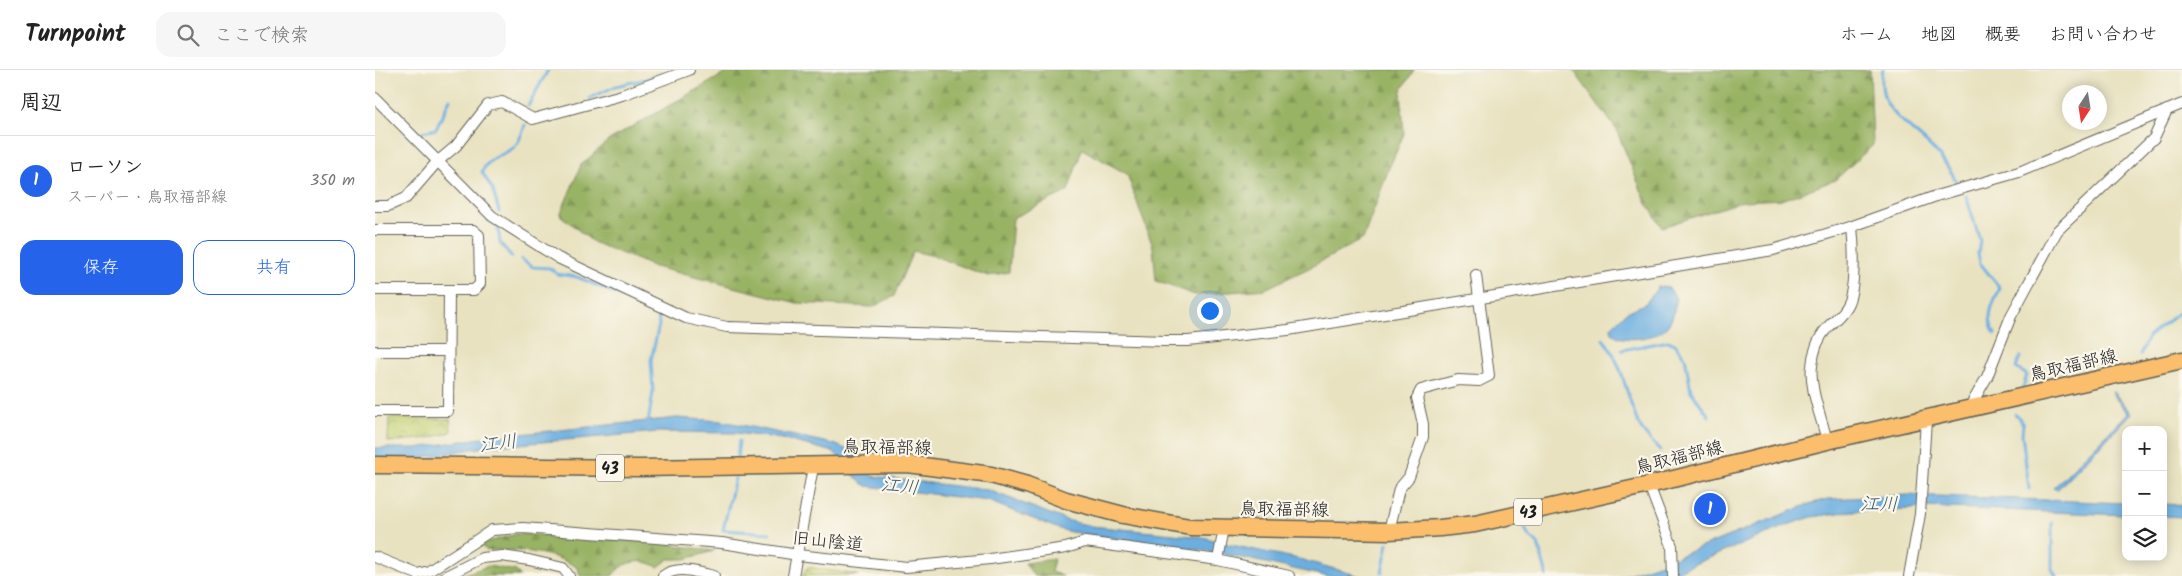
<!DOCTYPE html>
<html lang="ja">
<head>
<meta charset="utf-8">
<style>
  :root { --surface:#fff; --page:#f6f6f6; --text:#222; --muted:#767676; --line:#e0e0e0; --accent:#2563eb }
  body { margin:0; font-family:Kalam,"Klee One",sans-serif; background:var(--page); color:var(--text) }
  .controls { position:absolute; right:15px; bottom:15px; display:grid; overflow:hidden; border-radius:10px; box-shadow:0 2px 12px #0003 }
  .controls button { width:45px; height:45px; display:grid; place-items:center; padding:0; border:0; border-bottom:1px solid var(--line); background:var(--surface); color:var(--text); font:25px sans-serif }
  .compass { position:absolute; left:1687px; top:15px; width:45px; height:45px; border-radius:50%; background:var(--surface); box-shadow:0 2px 12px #0003; rotate:192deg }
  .you { position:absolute; left:834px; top:240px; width:18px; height:18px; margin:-12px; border:4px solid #fff; border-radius:50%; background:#1a73e8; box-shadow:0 0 0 8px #1a73e833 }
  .badge { display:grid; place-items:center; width:32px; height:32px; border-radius:50%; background:var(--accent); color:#fff; font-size:16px; font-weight:700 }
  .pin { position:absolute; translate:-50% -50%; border:2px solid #fff; box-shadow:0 1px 5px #0006 }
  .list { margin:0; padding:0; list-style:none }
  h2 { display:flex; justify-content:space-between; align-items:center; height:65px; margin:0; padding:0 20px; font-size:21px }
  h2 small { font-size:16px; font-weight:400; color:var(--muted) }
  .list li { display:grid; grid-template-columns:32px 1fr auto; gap:15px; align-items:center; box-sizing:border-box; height:90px; padding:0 20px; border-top:1px solid var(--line) }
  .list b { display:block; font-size:19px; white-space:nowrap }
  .list p { margin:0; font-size:16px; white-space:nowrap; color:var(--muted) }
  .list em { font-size:16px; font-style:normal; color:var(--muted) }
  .actions { display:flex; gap:10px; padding:15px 20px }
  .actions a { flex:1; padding:11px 0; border:1px solid var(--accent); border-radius:15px; text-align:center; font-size:18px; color:var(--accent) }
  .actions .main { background:var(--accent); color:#fff }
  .icon { flex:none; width:28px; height:28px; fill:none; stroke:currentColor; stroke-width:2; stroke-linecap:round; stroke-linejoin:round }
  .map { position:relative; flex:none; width:1807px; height:506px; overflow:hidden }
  header { display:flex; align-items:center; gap:30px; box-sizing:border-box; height:70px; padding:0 25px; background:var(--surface); border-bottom:1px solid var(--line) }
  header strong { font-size:24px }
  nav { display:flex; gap:28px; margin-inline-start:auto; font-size:18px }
  .search { width:350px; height:45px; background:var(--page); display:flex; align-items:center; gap:12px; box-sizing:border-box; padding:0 18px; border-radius:15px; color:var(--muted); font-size:19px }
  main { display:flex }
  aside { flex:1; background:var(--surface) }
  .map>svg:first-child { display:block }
  .forest { fill:url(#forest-firs); stroke:#5a6840 }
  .park { fill:url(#park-crowns); stroke:#6f7648 }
  .water { fill:#6caee0; stroke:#44657e }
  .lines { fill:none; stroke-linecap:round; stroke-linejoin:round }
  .stream { stroke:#6caee0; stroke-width:3 }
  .street-casing { stroke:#636155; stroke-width:12 }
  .primary-casing { stroke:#636155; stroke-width:19 }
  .street { stroke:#fff; stroke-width:10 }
  .primary { stroke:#fabe6d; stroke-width:16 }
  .labels { text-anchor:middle; stroke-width:4.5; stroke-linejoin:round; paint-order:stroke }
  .shield { fill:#fbf7ec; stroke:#5f5e5a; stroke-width:1 }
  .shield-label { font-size:16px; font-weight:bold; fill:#1c1c1c }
  .street-label { font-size:18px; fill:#1c1c1c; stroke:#fbf7ec }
  .water-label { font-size:19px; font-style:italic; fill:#3c566a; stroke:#fbf7ec }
</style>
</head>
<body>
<header>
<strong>Turnpoint</strong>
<div class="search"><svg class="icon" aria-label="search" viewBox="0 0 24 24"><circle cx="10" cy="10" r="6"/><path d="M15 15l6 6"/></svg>ここで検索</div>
<nav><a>ホーム</a><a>地図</a><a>概要</a><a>お問い合わせ</a></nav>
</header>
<main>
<aside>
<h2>周辺<small></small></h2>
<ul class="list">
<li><span class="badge">1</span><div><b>ローソン</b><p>スーパー · 鳥取福部線</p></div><em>350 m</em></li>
</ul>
<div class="actions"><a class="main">保存</a><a>共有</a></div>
</aside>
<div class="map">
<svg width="1807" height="506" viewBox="0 0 1807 506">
  <defs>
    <pattern id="forest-firs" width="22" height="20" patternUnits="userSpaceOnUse" patternTransform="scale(1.25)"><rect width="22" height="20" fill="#99b365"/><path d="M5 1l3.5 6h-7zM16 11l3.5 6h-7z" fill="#839957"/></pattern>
    <pattern id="park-crowns" width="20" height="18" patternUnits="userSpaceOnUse" patternTransform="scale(1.25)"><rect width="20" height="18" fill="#c2d173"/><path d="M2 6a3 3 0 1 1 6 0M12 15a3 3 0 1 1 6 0" fill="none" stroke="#a6b363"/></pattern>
  </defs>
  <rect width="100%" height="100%" fill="#fbf7ec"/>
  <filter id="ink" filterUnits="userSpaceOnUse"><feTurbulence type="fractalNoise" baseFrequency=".02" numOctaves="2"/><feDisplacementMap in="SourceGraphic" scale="10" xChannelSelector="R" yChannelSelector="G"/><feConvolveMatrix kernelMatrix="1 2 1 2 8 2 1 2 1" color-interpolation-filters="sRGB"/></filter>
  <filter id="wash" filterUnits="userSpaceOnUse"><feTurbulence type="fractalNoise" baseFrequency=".0096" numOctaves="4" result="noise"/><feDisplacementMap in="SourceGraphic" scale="20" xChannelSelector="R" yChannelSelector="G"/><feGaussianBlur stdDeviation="1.12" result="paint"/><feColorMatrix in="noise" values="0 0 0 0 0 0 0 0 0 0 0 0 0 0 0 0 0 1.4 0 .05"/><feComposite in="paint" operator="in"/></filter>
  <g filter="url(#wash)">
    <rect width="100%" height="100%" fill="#e8e2c0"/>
    <g class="forest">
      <path d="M356,0H1039L1026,21L1029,64L1014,98L988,169L934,198L890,219L820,225L781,211L778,177L752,104L707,79L693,121L638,148L634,202L613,206L559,186L538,181L519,226L498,237L422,233L280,197L218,172L185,145L206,95L234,70Z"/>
      <path d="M1198,0H1495L1498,75L1460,110L1436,119L1409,129L1368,131L1287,157L1271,132L1241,59Z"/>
      <path d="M141,464L274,471L339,481L310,489H294L283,497C267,488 248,490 237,506H205L203,498C175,480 143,480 111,480L106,474Z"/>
      <path d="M679,489L676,502L688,506H659L650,493Z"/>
      <path d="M114,496L141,501L146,506H83Z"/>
    </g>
    <g class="park">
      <path d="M14,348L75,349L76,362L54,368L13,372Z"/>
      <path d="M433,497L483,505L427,506Z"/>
    </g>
    <g class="water">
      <path d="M1288,216L1295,219L1301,228C1300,237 1299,247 1293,255C1284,268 1249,274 1237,263L1236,257L1250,243L1271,233L1283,217Z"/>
      <path d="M1738,322L1757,343L1682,420L1678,418L1753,343L1736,323Z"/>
      <path d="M302,348L347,351L459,374L480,383L497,406L613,420L691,450L716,456L828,467L856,475L924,489L985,506H951L840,482L696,462L684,459L613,431L492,416L484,411L459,382L408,369L361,363L283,362L109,377L39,389H0V378H41L106,368Z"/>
      <path d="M1534,425L1751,433V445L1550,437L1536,439L1477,441L1437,447L1415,454L1291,506H1247L1289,492L1434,434L1453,429Z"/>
      <path d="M1788,434L1807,435V447L1788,446Z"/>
    </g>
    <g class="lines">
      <g class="stream">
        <path d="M1508,0C1500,41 1533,53 1556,77C1566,87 1575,98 1581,111"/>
        <path d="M215,28L241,16L288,5"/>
        <path d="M153,36L173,0"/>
        <path d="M48,62L61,59L75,29"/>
        <path d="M1591,126L1605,170L1603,183L1605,193L1625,218C1617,235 1610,247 1620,264"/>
        <path d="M124,142L118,120L107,102C113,87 127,87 139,77C145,72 147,63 150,55"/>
        <path d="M113,150L123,157L125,173L137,187"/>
        <path d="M146,189L158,197L175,198L182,204L202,207L272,237"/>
        <path d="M1228,269C1248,293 1251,325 1263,353C1268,364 1277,372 1285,380"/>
        <path d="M1247,280L1293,271L1300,274L1310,287L1316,321L1334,346"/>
        <path d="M1765,285L1773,267L1807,240"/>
        <path d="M1645,287L1641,298L1652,305L1648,317"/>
        <path d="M1640,344L1644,348L1648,354L1647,364L1654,419"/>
        <path d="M273,353L278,322L276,290L284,255L283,245"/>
        <path d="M362,389L364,371"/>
        <path d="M360,408L348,460L395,463"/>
        <path d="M1677,453V499L1681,506"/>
        <path d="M1150,458L1153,465L1163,474L1172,506"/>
        <path d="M1007,503L1013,473"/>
      </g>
    </g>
  </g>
  <g filter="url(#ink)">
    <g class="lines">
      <defs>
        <g id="street">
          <path d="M0,28L117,146L183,188L311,248L352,257L790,271H813L913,260L1398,180L1475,157L1561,126L1644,102L1807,34"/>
          <path d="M0,136H13L31,128L62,92L81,76L113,35L127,32L158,49L247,25L314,0"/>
          <path d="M0,160H98L104,165L105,214L99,220H0"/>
          <path d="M0,281H73"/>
          <path d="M1593,340L1612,307L1636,246L1682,161L1779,68L1792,40"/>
          <path d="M0,341H73L74,220"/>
          <path d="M1452,371C1447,349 1434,318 1437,296C1438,283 1443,268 1452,258C1459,250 1467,245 1472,235C1481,219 1479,175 1477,156"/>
          <path d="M1274,415L1297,476L1298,506"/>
          <path d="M1014,461L1024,419L1034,407L1048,367V354L1042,328L1046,320L1083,310L1104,311L1114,306L1101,205"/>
          <path d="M0,487L42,504L54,501L117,460L148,458L347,473L423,485L531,497L615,489L691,478L710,472L843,490L914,506"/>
          <path d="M843,490L849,458"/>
          <path d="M71,506L107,488L127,486L154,490L188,498L194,506"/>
          <path d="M288,506C303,495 322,502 339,506"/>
          <path d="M418,506L438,397"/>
          <path d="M1534,506L1545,444L1551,350"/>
        </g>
        <path id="primary" d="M0,395L264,398L533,394L616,405L652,415L691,430L748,445L815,457L1014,461L1065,458L1100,454L1274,415L1452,371L1807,290"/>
      </defs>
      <use href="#street" class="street-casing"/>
      <use href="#primary" class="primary-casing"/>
      <use href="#street" class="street"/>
      <use href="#primary" class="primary"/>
    </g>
  </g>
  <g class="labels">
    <g class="shield">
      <rect x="221" y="384.5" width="28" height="27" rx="4"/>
      <rect x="1139" y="428.5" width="28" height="27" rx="4"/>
    </g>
    <g class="shield-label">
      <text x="235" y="404">43</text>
      <text x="1153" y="448">43</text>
    </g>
    <g class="street-label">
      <text transform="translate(1698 295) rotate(-13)" y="6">鳥取福部線</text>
      <text transform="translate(512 377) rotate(1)" y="6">鳥取福部線</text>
      <text transform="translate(1304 387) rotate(-14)" y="6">鳥取福部線</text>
      <text transform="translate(909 439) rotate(1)" y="6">鳥取福部線</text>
      <text transform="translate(453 471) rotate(6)" y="6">旧山陰道</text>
    </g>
    <g class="water-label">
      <text transform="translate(123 372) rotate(-7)" y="7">江川</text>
      <text transform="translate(525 415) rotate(6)" y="7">江川</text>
      <text transform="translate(1504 433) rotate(1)" y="7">江川</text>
    </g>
  </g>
</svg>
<div class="controls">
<button>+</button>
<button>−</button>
<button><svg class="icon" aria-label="layers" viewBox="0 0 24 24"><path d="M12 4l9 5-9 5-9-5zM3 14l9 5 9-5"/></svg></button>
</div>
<svg class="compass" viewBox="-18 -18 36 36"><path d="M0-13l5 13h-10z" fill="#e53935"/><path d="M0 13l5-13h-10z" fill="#767676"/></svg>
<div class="you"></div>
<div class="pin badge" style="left:1335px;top:439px">1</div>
</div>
</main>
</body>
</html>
